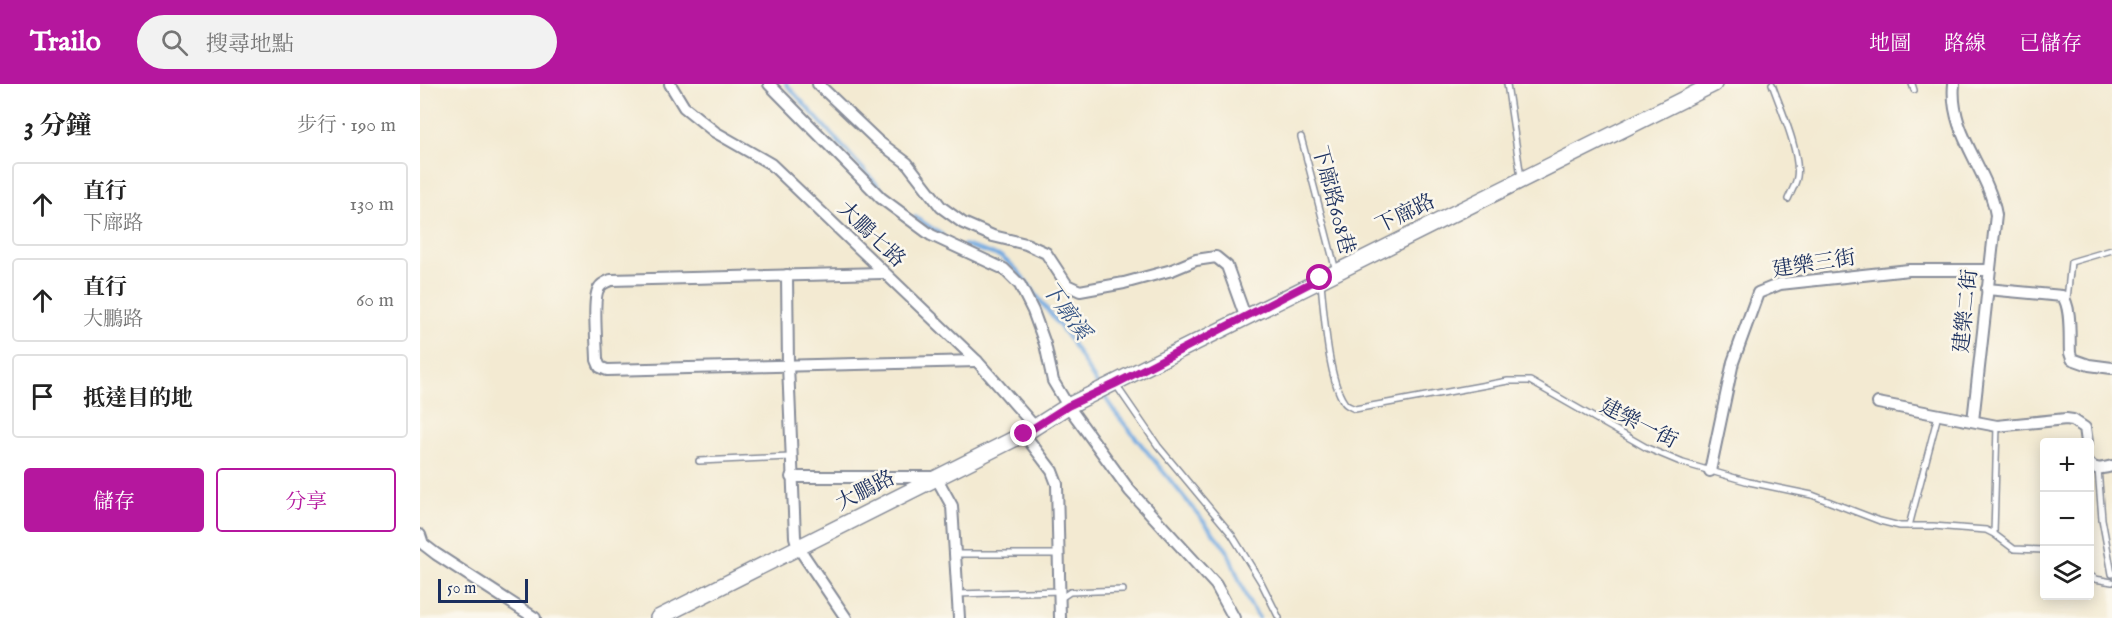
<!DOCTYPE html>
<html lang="zh-TW">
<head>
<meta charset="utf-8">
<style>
  :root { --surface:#fff; --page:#f2f2f2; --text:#222; --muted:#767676; --line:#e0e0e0; --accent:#b5179e }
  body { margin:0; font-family:"IM FELL English","Noto Serif TC",serif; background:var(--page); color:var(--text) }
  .controls { position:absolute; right:18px; bottom:18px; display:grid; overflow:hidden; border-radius:6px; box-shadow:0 3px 15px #0003 }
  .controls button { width:54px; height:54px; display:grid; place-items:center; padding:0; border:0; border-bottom:2px solid var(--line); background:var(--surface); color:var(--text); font:30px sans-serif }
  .scale { position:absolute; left:18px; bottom:15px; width:90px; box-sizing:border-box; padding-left:6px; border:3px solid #1b2f5e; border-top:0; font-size:16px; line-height:21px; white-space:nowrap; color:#1b2f5e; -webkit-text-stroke:4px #fbf7ec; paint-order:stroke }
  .stop { position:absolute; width:18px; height:18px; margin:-14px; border:4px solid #b5179e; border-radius:50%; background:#fff }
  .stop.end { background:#b5179e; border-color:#fff; box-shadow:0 2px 6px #0008 }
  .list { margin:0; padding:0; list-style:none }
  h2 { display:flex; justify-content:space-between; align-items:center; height:78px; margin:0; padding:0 24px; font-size:26px }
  h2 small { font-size:20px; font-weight:400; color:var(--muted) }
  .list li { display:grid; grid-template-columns:39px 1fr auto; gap:18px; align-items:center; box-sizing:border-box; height:84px; margin:0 12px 12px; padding:0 12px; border:2px solid var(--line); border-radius:6px }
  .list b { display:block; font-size:22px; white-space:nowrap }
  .list p { margin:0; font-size:20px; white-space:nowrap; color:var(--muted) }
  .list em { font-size:20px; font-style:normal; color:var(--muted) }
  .actions { display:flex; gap:12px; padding:18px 24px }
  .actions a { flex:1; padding:14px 0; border:2px solid var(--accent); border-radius:6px; text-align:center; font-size:21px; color:var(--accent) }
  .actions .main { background:var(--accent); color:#fff }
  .icon { flex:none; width:33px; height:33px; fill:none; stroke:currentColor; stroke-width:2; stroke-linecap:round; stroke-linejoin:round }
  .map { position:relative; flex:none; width:1692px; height:534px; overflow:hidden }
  header { display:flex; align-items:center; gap:36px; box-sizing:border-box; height:84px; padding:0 30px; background:var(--accent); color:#fff }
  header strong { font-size:28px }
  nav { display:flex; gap:33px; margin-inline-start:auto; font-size:21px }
  .search { width:420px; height:54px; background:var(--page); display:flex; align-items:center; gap:15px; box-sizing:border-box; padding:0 21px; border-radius:33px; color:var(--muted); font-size:22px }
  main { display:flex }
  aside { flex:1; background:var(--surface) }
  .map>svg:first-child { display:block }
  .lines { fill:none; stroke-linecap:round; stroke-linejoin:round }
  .stream { stroke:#73aae1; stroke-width:4 }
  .lane-casing { stroke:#878c98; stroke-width:8 }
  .street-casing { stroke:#878c98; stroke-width:14 }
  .secondary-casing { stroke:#878c98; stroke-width:18 }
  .lane { stroke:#fff; stroke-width:5 }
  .street { stroke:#fff; stroke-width:10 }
  .secondary { stroke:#fff; stroke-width:15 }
  .route { stroke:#b5179e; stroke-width:8 }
  .labels { text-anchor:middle; stroke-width:5; stroke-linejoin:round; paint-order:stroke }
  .street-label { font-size:21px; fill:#1b2f5e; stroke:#fbf7ec }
  .water-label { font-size:22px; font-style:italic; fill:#355485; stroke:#fbf7ec }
</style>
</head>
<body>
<header>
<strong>Trailo</strong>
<div class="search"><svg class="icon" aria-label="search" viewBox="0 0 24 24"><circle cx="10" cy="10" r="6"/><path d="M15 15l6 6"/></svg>搜尋地點</div>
<nav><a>地圖</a><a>路線</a><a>已儲存</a></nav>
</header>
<main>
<aside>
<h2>3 分鐘<small>步行 · 190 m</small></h2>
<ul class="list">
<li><svg class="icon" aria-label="ahead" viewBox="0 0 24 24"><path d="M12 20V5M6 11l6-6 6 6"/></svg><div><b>直行</b><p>下廍路</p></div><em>130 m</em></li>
<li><svg class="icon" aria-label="ahead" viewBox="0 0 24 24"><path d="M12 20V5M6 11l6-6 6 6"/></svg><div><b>直行</b><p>大鵬路</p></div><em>60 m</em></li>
<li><svg class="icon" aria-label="arrive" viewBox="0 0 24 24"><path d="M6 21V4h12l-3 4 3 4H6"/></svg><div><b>抵達目的地</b></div></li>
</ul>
<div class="actions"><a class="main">儲存</a><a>分享</a></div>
</aside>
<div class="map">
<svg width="1692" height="534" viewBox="0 0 1692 534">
  <rect width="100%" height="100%" fill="#fbf7ec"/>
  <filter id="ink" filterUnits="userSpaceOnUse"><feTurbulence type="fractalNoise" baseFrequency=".0167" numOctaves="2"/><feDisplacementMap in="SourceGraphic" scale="12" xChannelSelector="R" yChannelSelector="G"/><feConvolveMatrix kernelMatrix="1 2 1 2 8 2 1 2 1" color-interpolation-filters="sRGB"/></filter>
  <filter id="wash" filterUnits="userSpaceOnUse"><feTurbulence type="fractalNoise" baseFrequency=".008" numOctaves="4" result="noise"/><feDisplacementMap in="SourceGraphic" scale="24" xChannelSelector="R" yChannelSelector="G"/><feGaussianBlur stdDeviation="1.35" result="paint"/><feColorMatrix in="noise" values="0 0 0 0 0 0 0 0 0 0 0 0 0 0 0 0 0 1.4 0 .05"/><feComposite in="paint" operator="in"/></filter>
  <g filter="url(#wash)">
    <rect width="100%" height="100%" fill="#f3ead2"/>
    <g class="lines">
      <g class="stream">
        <path d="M366,0L472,117"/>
        <path d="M495,133L522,151"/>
        <path d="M544,161L582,173L598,187L650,256L679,303"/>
        <path d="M683,310L694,327L807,466L828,517L839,534"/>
      </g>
    </g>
  </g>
  <g filter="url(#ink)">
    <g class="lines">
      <defs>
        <g id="lane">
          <path d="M1087,0L1101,93"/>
          <path d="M1352,0C1360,23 1381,69 1377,93C1376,100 1371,108 1368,115"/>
          <path d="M1492,0L1494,6"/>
          <path d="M881,53L916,187"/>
          <path d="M901,199C904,228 908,295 924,318C926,322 931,323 935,325L1088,297H1110L1227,364L1263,379L1329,398L1392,411L1460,437L1480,442H1513L1566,446L1574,450L1594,465L1624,466"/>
          <path d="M1647,215L1651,178L1692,166"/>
          <path d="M696,301L738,362L812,451L841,498L859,534"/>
          <path d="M279,377L371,373"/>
          <path d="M1678,385L1682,435L1692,490"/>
          <path d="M1489,442L1518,331"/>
          <path d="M1574,450L1577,342"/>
          <path d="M535,470H638"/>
          <path d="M1670,491L1675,495L1692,498"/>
          <path d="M537,510L640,507"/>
          <path d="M641,514L650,508L703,506"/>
        </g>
        <g id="street">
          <path d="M250,0L264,23L295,48L351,80L557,277L615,343"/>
          <path d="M349,0L461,114L511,151L584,185L600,201L613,227L625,260L633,297L648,322L710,407L796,501L814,534"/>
          <path d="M398,0L459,58L487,79L521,123L543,139L573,152L606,160L626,169L647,201L660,207L704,199L752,186L776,176L796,173L807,182L825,232"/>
          <path d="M1534,0C1529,50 1568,84 1576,131L1553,337"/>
          <path d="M463,189L191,196C186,198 182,199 179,204C172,213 177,262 177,276L180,283L187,286L557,277"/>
          <path d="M367,191L368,281L375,453L378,463L426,534"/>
          <path d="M1567,205L1642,212C1652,222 1649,255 1650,269L1652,275L1669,281L1692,284"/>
          <path d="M1458,319L1577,342L1646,335L1653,336L1665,344L1667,358"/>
          <path d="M604,350L632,387L637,400L640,534"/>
          <path d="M1670,380C1675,387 1684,384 1692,382"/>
          <path d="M1290,387L1313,278L1338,209L1360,200L1489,186H1569"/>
          <path d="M371,393H516L532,422L539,534"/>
          <path d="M0,451L3,460L16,470L115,534"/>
        </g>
        <path id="secondary" d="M238,534L604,350L648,322L1294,0"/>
      </defs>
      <use href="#lane" class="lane-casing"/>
      <use href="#street" class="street-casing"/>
      <use href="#secondary" class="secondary-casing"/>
      <use href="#lane" class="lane"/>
      <use href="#street" class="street"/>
      <use href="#secondary" class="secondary"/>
    </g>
  </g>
  <g class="lines" filter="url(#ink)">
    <path class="route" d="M604,350L648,322L695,300L900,194"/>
  </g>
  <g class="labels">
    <g class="street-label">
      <text transform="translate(914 116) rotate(75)" y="7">下廍路608巷</text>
      <text transform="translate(985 129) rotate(-26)" y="7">下廍路</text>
      <text transform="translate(452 150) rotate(44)" y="7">大鵬七路</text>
      <text transform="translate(1394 179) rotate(-9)" y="7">建樂三街</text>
      <text transform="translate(1545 227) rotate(-84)" y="7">建樂二街</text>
      <text transform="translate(1219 339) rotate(27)" y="7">建樂一街</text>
      <text transform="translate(445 406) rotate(-27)" y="7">大鵬路</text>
    </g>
    <g class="water-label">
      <text transform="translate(647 226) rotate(54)" y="8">下廓溪</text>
    </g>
  </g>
</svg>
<div class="controls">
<button>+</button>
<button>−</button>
<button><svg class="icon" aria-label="layers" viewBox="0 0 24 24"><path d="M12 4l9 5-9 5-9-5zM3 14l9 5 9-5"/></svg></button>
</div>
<div class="scale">50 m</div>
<div class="stop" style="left:900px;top:194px"></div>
<div class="stop end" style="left:604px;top:350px"></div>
</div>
</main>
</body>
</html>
